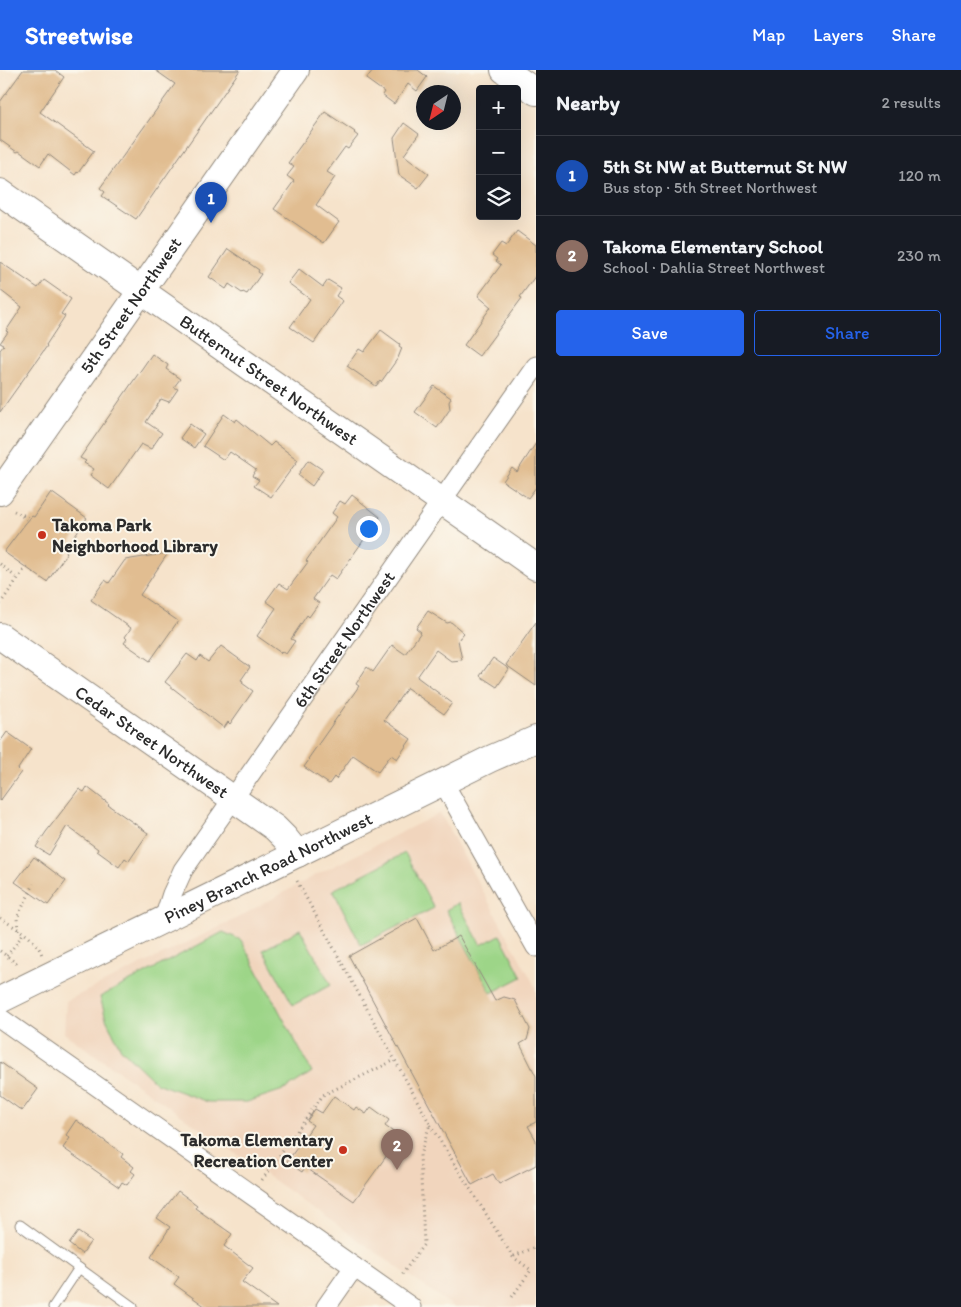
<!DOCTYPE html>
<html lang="en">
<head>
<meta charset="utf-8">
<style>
  :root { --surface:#171b24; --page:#20242c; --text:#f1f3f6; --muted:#9ea1a6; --line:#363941; --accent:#2563eb }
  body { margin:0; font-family:Itim,sans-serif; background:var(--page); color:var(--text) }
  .controls { position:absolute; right:15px; top:15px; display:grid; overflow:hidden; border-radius:5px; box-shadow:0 5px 20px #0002 }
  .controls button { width:45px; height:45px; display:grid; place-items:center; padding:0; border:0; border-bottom:1px solid var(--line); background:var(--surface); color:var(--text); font:25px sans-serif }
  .compass { position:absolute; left:416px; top:15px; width:45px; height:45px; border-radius:50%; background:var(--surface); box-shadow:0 5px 20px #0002; rotate:215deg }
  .you { position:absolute; left:368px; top:458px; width:18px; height:18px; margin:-12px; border:4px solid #fff; border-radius:50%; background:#1a73e8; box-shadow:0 0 0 8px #1a73e833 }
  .badge { display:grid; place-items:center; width:32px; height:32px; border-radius:50%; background:var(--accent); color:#fff; font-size:16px; font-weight:700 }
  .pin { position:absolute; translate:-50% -41px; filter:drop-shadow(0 1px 2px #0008) }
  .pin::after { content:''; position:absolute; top:26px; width:18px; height:15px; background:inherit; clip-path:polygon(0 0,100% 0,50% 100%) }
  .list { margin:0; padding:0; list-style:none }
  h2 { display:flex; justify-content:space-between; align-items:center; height:65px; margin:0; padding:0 20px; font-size:21px }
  h2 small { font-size:16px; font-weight:400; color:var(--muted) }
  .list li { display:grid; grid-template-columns:32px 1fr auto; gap:15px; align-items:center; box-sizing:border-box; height:80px; padding:0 20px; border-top:1px solid var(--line) }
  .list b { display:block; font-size:19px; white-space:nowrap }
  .list p { margin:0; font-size:16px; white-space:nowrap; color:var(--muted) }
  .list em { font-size:16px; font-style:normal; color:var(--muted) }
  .actions { display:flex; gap:10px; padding:15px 20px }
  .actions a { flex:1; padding:11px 0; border:1px solid var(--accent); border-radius:5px; text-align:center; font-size:18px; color:var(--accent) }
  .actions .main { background:var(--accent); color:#fff }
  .icon { flex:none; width:28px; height:28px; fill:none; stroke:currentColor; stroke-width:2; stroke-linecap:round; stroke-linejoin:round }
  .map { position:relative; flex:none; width:536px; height:1237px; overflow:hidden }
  header { display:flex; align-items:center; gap:30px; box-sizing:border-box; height:70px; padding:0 25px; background:var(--accent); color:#fff }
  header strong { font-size:24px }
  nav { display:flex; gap:28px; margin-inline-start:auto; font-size:18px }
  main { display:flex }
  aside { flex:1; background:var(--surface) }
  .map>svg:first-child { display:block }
  .built { fill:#f1d5bd }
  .green { fill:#9dd588; stroke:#64805a }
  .building { fill:#e1bd91 }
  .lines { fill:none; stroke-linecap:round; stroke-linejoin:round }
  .lane-casing { stroke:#90877b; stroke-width:11 }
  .street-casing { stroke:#90877b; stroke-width:21 }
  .secondary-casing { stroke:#90877b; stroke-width:28 }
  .path { stroke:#90877b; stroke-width:3; stroke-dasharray:1 4; stroke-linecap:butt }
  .lane { stroke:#fff; stroke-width:9 }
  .street { stroke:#fff; stroke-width:19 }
  .secondary { stroke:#fff; stroke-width:26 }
  .poi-dot { fill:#c8321e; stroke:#fbf7ec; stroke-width:2 }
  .labels { text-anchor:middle; stroke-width:4; stroke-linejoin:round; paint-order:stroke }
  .street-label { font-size:18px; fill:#2b2b2b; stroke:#fbf7ec }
  .poi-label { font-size:18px; font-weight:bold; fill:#2b2b2b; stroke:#fbf7ec; text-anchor:start }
</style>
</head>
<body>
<header>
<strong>Streetwise</strong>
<nav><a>Map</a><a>Layers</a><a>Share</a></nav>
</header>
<main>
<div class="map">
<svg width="536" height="1237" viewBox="0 0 536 1237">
  <rect width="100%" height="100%" fill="#fbf7ec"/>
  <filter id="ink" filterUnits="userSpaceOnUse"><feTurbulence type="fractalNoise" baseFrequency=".02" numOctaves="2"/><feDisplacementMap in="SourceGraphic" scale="10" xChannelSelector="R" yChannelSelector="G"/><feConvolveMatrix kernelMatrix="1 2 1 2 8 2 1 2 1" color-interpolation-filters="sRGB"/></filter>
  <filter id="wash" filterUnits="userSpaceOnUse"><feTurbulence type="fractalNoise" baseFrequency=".0096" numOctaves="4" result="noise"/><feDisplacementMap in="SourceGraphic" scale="20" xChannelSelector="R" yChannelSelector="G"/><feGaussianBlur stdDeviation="1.12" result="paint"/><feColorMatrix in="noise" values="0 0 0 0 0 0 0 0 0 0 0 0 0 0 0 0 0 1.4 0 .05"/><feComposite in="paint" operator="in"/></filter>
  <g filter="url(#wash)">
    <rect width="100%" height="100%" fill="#f6e3cb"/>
    <path class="built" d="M440,743L536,918V1237H454L64,963L66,931L226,854L316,805Z"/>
    <g class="green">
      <path d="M405,783L434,838L361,875L333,820Z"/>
      <path d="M458,833L481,875L500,865L522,907L491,923L446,840Z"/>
      <path d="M300,859L331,915L293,935L263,880Z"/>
      <path d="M223,862L241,870L312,1002L286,1019L247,1032H208L156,1013L121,979L106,949L100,927Z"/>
    </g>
    <g id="blocks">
      <g class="building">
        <path d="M23,0H55L64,7L40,42L94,81L78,103L77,102L75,105L48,84L40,96L19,81L17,82L0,70V32Z"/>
        <path d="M155,0H240L136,149L102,126L105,122L100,118L175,14Z"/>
        <path d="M373,0H418L427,7L417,21L408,14L394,34L382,25L384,22L366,9Z"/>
        <path d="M325,42L355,62L354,63L358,66L348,79L345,77L327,102L335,107L316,135L339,152L324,173L274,139L294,111L287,106L294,97L288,93Z"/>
        <path d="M404,53L419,64L404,85L429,104L418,118L399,105L394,68Z"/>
        <path d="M517,161L536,175V205L520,227L522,228L479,286L464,275L491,237L478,226L501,195L496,191L497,189L492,185L501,173L506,176Z"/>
        <path d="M228,179L259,200L258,202L261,204L247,224L243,222L242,223L229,214L226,219L209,207Z"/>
        <path d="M0,192L38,218L44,210L71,229L61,244L65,246L46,275L47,276L0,342V280L4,275L0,273L8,262L6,261L22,237L0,220Z"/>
        <path d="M299,199L323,217L328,210L341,218L336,226L343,231L314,273L290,257L310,229L288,213Z"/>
        <path d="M381,260L400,274L399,276L402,278L398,288L381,312L380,311L376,316L347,296L359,279L364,282Z"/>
        <path d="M152,284L168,295L166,299L180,309L174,317L178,319L169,332L161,329L146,352L162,363L151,379L141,374L109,419L90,405L94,399L84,393L86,391L80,388Z"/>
        <path d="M434,316L451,328L449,332L450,339L437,358L415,342Z"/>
        <path d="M224,344L235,352L237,349L270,376L274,372L298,390L271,427L254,416L259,410L252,406L256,400L230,382L224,390L203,376Z"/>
        <path d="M190,354L204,364L194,378L180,368Z"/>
        <path d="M536,373V417L528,428L503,411L512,398L517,402Z"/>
        <path d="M308,390L323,400L312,416L298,405Z"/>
        <path d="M51,422L87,448L70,472L72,474L66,482L67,483L47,512L4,482L25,454L32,446L34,447Z"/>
        <path d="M352,425L380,447L336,509L330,505L313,529L319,533L309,547L307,545L291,569L295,571L286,584L282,582L281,583L257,566L276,538L266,531L279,513L288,519L308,492L306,491L337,447L332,443L340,431L345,434Z"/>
        <path d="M168,483L140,525L178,551L150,591L124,573L127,569L125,567L131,558L91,530L105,510L109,513L125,490Z"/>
        <path d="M428,541L447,553L451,552L464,563L458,570L462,590L451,591L436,580L417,607L452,633L444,644L407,618L384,650L411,669L397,689L391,685L378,702L353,685L336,709L334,707L329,714L304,697L309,690L308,689L359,616L356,614L367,597L373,602L392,575L405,584L421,562L416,558Z"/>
        <path d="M536,552V616L506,595Z"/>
        <path d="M221,576L250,597L241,610L243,611L242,613L253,621L230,654L228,652L224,658L165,612L187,584L197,591L200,586L208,592Z"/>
        <path d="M493,588L509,599L497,617L480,606Z"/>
        <path d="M7,662L31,679L18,699L21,702L0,731V672Z"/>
        <path d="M87,717L109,734L108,735L148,763L129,791L125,788L119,797L97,781L98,779L67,756L49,785L36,777L46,762L79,719L84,722Z"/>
        <path d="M34,787L66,811L48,835L15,812Z"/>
        <path d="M417,848L434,880L459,866L495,931L504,927L515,930L530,959L527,970L520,974L536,1006V1052L528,1056L536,1070V1095L499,1114L493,1104L472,1115L349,886Z"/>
        <path d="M0,992L38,1019L22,1041L0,1025Z"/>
        <path d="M334,1026L354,1040L356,1037L366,1044L371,1037L389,1050L385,1056L400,1067L354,1131L305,1097L302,1102L287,1092L313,1055L307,1051L315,1039L322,1043Z"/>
        <path d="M76,1050L123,1084L121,1087L134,1097L131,1101L135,1104L127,1115L122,1112L119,1117L63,1078L70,1068L66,1065Z"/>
        <path d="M178,1121L197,1135L195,1138L232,1164L224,1176L253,1198L242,1212L277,1237H206L174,1214L179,1207L151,1187L170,1157L157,1148Z"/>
        <path d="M78,1162L91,1171L82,1184L69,1174Z"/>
      </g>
    </g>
  </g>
  <g filter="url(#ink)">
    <use href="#blocks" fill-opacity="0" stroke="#90877b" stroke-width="1"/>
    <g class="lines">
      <defs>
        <g id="lane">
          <path d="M20,1155L79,1198"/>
          <path d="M53,1237L79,1198L133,1237"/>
        </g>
        <g id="street">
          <path d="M443,712L536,877"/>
          <path id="s1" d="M164,849L172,824L183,800L536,296"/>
          <path d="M0,948L411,1237"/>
          <path d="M326,1237L354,1197"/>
        </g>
        <g id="secondary">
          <path d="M504,0L536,22"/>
          <path id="s2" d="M0,122L536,497"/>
          <path id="s3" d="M0,422L296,0"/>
          <path id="s4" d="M0,566L275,758L285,768L298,784"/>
          <path id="s5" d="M0,930L490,689L536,669"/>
        </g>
      </defs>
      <use href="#lane" class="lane-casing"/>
      <use href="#street" class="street-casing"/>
      <use href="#secondary" class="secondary-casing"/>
      <g class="path">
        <path d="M14,441L22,445H26L30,448"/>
        <path d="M22,446L28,451"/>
        <path d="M0,494L18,509"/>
        <path d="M0,534L26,497"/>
        <path d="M297,811L430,1054L420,1085L424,1174L400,1207"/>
        <path d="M0,848C15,858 36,867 42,885"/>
        <path d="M18,860L17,848L34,814"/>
        <path d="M0,881L20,896"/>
        <path d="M7,886L23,864"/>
        <path d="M430,1055L513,1187L531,1200L512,1227"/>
        <path d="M262,1110L323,1025L395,990"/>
        <path d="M514,1186L536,1177"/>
      </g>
      <use href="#lane" class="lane"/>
      <use href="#street" class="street"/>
      <use href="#secondary" class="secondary"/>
    </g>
  </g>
  <g class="poi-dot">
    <circle cx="42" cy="465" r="5"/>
    <circle cx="343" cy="1080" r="5"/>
  </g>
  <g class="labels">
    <g class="street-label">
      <text dy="6" stroke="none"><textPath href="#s3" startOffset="228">5th Street Northwest</textPath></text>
      <text dy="6" stroke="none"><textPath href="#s2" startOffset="328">Butternut Street Northwest</textPath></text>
      <text dy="6" stroke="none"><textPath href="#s1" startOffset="334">6th Street Northwest</textPath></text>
      <text dy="6" stroke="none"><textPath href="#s4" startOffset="185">Cedar Street Northwest</textPath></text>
      <text dy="6" stroke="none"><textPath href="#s5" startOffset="299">Piney Branch Road Northwest</textPath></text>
    </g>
    <g class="poi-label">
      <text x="52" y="461">Takoma Park<tspan x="52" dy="21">Neighborhood Library</tspan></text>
      <text x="333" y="1076" text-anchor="end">Takoma Elementary<tspan x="333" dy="21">Recreation Center</tspan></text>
    </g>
  </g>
</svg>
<div class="controls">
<button>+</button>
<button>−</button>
<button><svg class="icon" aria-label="layers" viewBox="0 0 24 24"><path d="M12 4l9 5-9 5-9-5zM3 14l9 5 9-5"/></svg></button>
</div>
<svg class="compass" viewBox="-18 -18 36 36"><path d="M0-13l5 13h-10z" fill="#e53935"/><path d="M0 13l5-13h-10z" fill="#9ea1a6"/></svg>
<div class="you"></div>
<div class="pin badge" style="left:211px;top:153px;background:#1a4fb4">1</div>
<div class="pin badge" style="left:397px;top:1100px;background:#8d6e63">2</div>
</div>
<aside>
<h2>Nearby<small>2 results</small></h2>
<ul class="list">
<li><span class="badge" style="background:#1a4fb4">1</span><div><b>5th St NW at Butternut St NW</b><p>Bus stop · 5th Street Northwest</p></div><em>120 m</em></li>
<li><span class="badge" style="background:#8d6e63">2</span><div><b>Takoma Elementary School</b><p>School · Dahlia Street Northwest</p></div><em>230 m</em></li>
</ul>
<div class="actions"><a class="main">Save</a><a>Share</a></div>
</aside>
</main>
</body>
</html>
